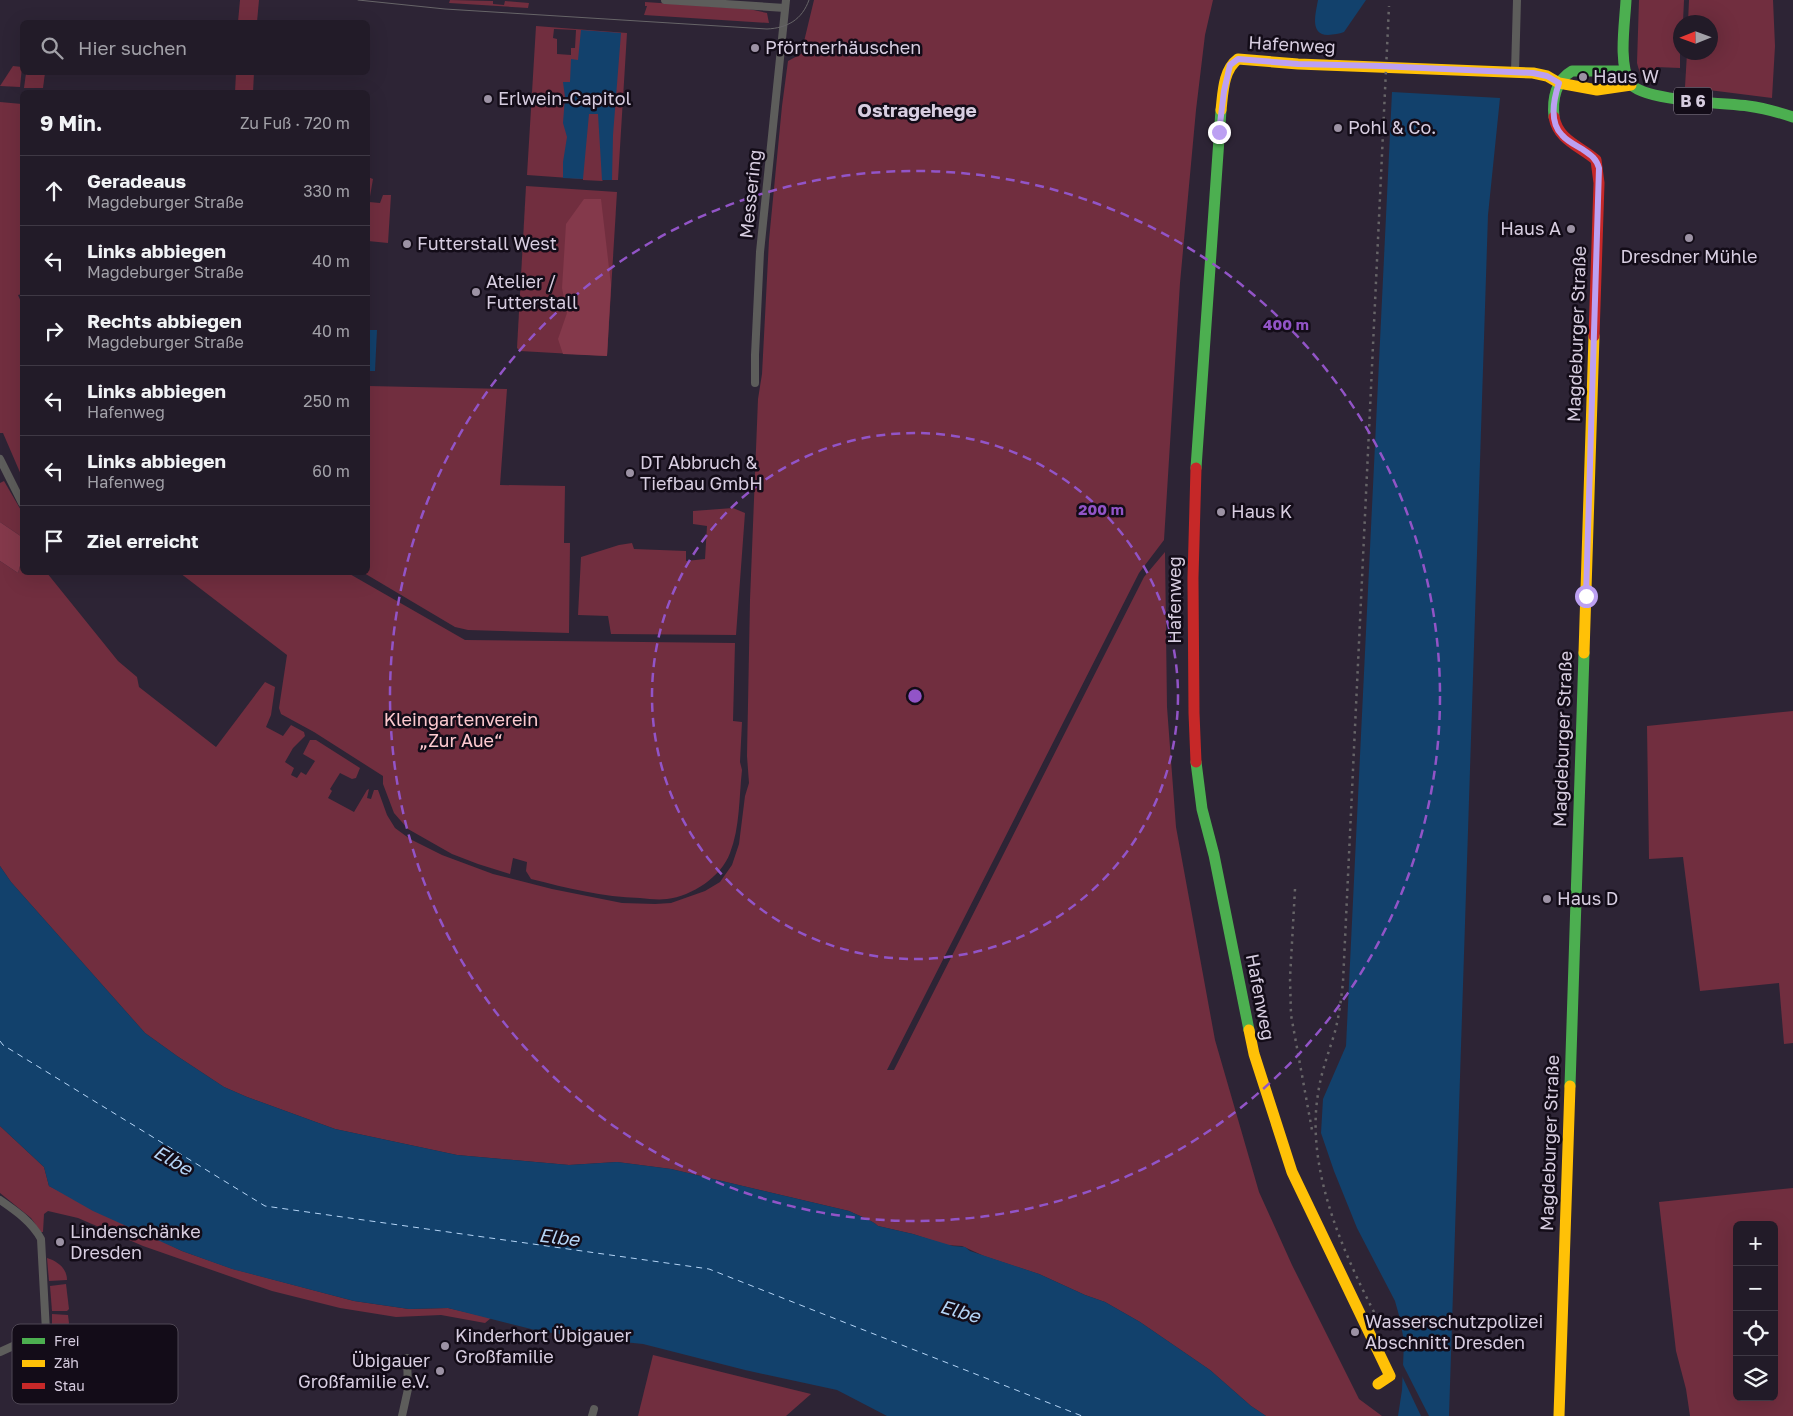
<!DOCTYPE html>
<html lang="de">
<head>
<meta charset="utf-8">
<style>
  :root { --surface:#221b28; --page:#2e2834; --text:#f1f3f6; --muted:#a2a1a8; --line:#3f3945 }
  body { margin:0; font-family:"Golos Text",sans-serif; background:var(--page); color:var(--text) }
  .controls { position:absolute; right:15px; bottom:15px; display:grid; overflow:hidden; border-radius:8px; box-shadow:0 5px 20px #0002 }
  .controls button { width:45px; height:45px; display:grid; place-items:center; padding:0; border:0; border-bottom:1px solid var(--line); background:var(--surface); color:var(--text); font:25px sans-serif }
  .compass { position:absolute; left:1673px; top:15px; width:45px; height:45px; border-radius:50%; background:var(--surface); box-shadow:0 5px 20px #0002; rotate:269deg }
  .stop { position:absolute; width:15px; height:15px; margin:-11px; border:4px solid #bca0f2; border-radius:50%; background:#fff }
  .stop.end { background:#bca0f2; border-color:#fff; box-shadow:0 1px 5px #0008 }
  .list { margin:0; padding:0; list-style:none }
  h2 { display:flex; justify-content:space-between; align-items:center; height:65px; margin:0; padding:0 20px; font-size:21px }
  h2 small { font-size:16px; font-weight:400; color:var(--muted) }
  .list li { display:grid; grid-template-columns:32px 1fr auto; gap:15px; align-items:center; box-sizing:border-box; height:70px; padding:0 20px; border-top:1px solid var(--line) }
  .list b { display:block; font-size:19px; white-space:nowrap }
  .list p { margin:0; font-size:16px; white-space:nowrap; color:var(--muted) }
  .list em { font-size:16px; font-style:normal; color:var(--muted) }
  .icon { flex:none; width:28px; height:28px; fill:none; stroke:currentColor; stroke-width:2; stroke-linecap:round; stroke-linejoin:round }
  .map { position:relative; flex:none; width:1793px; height:1416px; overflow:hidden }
  .search { position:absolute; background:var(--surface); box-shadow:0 5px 20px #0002; left:20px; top:20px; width:350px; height:55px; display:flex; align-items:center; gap:12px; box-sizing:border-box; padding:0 18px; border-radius:8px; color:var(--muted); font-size:19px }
  .panel { position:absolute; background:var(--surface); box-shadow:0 5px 20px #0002; left:20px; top:90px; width:350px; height:485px; border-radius:8px }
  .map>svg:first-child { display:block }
  .green { fill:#712e3f; fill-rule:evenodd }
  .forest { fill:#84394b }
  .water { fill:#12416c }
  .pier { fill:#2d2435 }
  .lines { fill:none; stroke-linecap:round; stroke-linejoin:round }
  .ferry { stroke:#b4d4f6; stroke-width:1; stroke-dasharray:6 5; stroke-linecap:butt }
  .street { stroke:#5d5d5b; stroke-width:8 }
  .fast { stroke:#4caf50; stroke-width:11 }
  .slow { stroke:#ffc107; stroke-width:11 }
  .jam { stroke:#c62828; stroke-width:11 }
  .tram { stroke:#676568; stroke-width:1 }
  .rail { stroke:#676568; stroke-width:2.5; stroke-dasharray:2.5 5; stroke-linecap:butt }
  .route { stroke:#bca0f2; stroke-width:6 }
  .ring { fill:none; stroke:#9254c7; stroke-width:2.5; stroke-dasharray:9 6 }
  .poi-dot { fill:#9c92a4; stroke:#130c18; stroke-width:2 }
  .labels { text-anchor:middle; stroke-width:5; stroke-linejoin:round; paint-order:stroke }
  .shield { fill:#130c18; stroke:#9c93a4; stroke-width:1 }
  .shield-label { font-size:16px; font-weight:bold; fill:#d7cde0 }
  .street-label { font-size:18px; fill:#d7cde0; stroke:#130c18 }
  .poi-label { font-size:18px; fill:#d7cde0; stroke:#130c18; text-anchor:start }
  .park-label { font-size:18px; fill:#fdcad0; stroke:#130c18 }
  .neighbourhood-label { font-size:19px; font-weight:bold; fill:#d7cde0; stroke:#130c18 }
  .water-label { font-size:19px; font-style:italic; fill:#b4d4f6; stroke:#130c18 }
  .key { fill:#130c18; stroke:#4e4654; stroke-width:1 }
  .key-label { font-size:14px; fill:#d7cde0 }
  .centre { fill:#9254c7; stroke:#130c18; stroke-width:2.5 }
  .ring-label { font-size:15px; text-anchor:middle; font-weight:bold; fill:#9254c7; stroke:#130c18; stroke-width:5; stroke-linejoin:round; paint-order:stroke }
</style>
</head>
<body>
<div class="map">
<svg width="1793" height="1416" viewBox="0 0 1793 1416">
  <rect width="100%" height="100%" fill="#2d2435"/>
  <g class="green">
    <path d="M240,0H259L257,22H238Z"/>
    <path d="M450,0L493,1V4L504,5L505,1L529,3L528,8L449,3Z"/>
    <path d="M814,0H1213L1205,35L1196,110L1180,283L1164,540L1139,573L887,1070H894L1144,577L1165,552L1167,707L1176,827L1215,1040L1259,1192L1292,1265L1359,1399L1382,1416H1266L1251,1406L1210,1370L1140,1322L1105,1302L1085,1295L1039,1274L984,1256L962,1246L946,1245L913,1234L878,1226C872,1220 857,1215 849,1211L671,1169L617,1162L569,1165L457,1155L335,1129L247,1097L224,1087L177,1056L145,1033L11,882L0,866V561L18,573L22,559V572L47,573L118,661L137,677L139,687L216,747L265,682L275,687L271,715L266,727L283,736L291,725L304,732L305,736L293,748L285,762L294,768L291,775L297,778L301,772L306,775L315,761L303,754L310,740H316L360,768L356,778L352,779L340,773L330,789L332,791L328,798L354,812L367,790L369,789L367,798L371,799L374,790H378L387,815L395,828L410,839L442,855L493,874L552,889L622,903L655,904L671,903L705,891L720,882L732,865L739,844L745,796L749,783L747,756L750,600L758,399L762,374L769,240L782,106L788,61L801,54Z"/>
    <path d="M1639,0H1684L1683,22H1680V68L1656,67L1654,84C1643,80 1640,75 1637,63Z"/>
    <path d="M1689,0H1773L1775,46L1772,98L1685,87L1687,53L1710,52V22H1688Z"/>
    <path d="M645,2L749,9L767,13L769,23L644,15L647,6H645Z"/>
    <path d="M536,26L627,33L618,180H603L602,181L583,180V179L527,175ZM554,29L576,30L575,48H571V55L557,54V39L553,38Z"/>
    <path d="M13,66L22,67L20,87L0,86Z"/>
    <path d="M26,73H45L43,88H24Z"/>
    <path d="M236,73H254L253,92H235Z"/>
    <path d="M0,102L22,104V294L18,295L22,304V477L3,433H0Z"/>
    <path d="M368,177L373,179L369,202L380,203L383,195H391L388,243L368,241Z"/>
    <path d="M526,186L617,192L607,356L520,351L517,348Z"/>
    <path d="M368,386L507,389L500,485L565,486L564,543H570L569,633L468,630L455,627L364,573L368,572Z"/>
    <path d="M4,481L22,512V537L0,522V483Z"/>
    <path d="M733,508L745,513L736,635L611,634L608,616L578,615L581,557L619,545L632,543L634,549L686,551V561L705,559L707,526L693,524V511Z"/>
    <path d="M180,573H348L465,640L735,643L733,721L742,722L740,762L742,770C739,797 740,828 730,853C721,877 692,896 667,899C658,900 649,899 640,898C603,897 567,888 531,879L526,871L527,862L513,858L510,874L478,864L452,854L408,829L394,813L383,784V776L314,732L281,714L279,708L287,655Z"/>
    <path d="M1793,711V1043L1784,1044L1779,983L1700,991L1683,857L1649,859L1647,726Z"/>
    <path d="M0,1126L44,1167L49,1186L182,1251L233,1269L354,1301L409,1309L448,1308L491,1318L485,1323L441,1315L396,1317L340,1308L272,1291L143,1246L78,1218L48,1211L44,1214L43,1232H41L31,1218L0,1193Z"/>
    <path d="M1793,1188V1416H1690L1686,1389L1676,1351L1659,1202ZM1737,1225H1774V1397H1737Z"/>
    <path d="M47,1258C57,1261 67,1268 67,1280L49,1281Z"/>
    <path d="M66,1284L69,1309L67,1311H52L50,1286Z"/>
    <path d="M52,1314L68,1315L69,1323L66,1332L52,1334Z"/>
    <path d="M653,1355L811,1394L786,1416H638Z"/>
  </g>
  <g class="forest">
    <path d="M584,199H601L611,285L607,356L563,354L558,339L567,313L562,288L566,224Z"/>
    <path d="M0,522L22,537V559L18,573L0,561Z"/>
  </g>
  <g class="water">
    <path d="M1318,0H1366L1344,32C1339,34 1334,34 1328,35C1309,35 1316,12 1318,0Z"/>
    <path d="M581,30L621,33L613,135L612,180H602L598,114H589L583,179L563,178V162L567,137L563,123L565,97L563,82H570L571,59L578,60Z"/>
    <path d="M1392,92L1500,98L1488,215L1449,1416H1398L1402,1390L1404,1342L1400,1319L1395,1301L1357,1228L1334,1171L1321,1133L1323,1099L1346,1046Z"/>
    <path d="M368,330H377L375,371H368Z"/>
    <path d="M0,866L11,882L145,1033L177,1056L224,1087L247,1097L335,1129L457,1155L569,1165L617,1162L671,1169L849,1211C857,1215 872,1220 878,1226L913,1234L953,1246L965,1247L970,1251L1039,1274L1085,1295L1105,1302L1140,1322L1210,1370L1251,1406L1266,1416H887L837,1390L745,1370L643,1344L576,1337L535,1330L448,1308L409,1309L354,1301L232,1269L182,1251L93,1211L49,1186L44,1167L0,1126Z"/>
  </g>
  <path class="pier" d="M1401,1361L1429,1416H1421L1401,1374Z"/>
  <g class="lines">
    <path class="ferry" d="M0,1041L3,1045L265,1206L709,1269L1082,1416"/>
    <g class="street">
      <path d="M665,0L785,8"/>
      <path d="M1515,72L1517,0"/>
      <path d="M755,383V355L760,252L786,0"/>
      <path d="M0,459L22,503"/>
      <path d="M0,1200C16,1211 32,1222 41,1239L46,1331L0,1352"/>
      <path d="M402,1416L408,1389L407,1358"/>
      <path d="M592,1416L594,1409"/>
    </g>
    <g class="fast">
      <path d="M1626,0C1625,22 1618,64 1630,83C1641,101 1726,103 1748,106C1764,108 1778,112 1793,117"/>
      <path d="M1554,117C1552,99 1556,80 1572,71H1625"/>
      <path d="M1196,468L1221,110"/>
      <path d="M1196,762L1202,809L1214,855L1249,1030"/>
      <path d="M1570,1086L1584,653"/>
    </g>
    <g class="slow">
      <path d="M1221,110C1223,93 1223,70 1238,59L1298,64L1533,73L1547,76L1559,83L1597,90L1631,85"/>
      <path d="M1584,653L1594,336"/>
      <path d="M1249,1030L1254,1054L1292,1172L1390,1376L1378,1384"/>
      <path d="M1559,1416L1570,1086"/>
    </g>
    <g class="jam">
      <path d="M1554,117C1558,140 1580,146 1596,160L1599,183L1594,336"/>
      <path d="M1196,468L1193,578L1194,713L1196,762"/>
    </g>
    <path class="tram" d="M358,0L445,9L767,29C787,28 802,20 809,0"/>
    <g class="rail">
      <path d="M1295,889L1290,978L1291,1015L1312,1130"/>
      <path d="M1374,1312C1341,1248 1306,1167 1318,1094C1321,1072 1328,1055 1334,1035C1339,1018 1341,1000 1343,982L1389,6"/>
    </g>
  </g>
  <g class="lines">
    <path class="route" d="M1219,132L1224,91L1230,65L1238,59L1298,64L1380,66L1533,73L1547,76L1559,83C1554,98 1549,122 1562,135C1567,141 1575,145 1582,149C1591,155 1596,158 1599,168L1586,596"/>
  </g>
  <g class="ring">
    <circle cx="915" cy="696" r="263"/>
    <circle cx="915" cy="696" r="525"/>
  </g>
  <g class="poi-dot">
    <circle cx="755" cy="48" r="5"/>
    <circle cx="1583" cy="77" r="5"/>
    <circle cx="488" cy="99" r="5"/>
    <circle cx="1338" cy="128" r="5"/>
    <circle cx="1571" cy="229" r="5"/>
    <circle cx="1689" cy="238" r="5"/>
    <circle cx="407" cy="244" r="5"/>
    <circle cx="476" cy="292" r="5"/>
    <circle cx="630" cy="473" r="5"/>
    <circle cx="1221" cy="512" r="5"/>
    <circle cx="1547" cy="899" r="5"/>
    <circle cx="60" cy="1242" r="5"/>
    <circle cx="1355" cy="1332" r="5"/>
    <circle cx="445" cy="1346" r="5"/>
    <circle cx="440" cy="1371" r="5"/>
  </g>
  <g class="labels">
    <rect class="shield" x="1674" y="87.5" width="38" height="27" rx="4"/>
    <g class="shield-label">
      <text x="1693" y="107">B 6</text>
    </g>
    <g class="street-label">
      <text transform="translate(1292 45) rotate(3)" y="6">Hafenweg</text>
      <text transform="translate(751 194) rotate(-84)" y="6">Messering</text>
      <text transform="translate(1577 334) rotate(-88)" y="6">Magdeburger Straße</text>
      <text transform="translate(1175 600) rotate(-90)" y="6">Hafenweg</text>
      <text transform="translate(1563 739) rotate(-88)" y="6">Magdeburger Straße</text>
      <text transform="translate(1260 997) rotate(79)" y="6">Hafenweg</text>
      <text transform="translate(1550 1143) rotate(-88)" y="6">Magdeburger Straße</text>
    </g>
    <g class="poi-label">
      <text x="765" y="54">Pförtnerhäuschen</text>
      <text x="1593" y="83">Haus W</text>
      <text x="498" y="105">Erlwein-Capitol</text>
      <text x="1348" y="134">Pohl &amp; Co.</text>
      <text x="1561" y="235" text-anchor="end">Haus A</text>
      <text x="417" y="250">Futterstall West</text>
      <text x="1689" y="263" text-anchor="middle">Dresdner Mühle</text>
      <text x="486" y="288">Atelier /<tspan x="486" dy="21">Futterstall</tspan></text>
      <text x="640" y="469">DT Abbruch &amp;<tspan x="640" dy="21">Tiefbau GmbH</tspan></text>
      <text x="1231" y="518">Haus K</text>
      <text x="1557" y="905">Haus D</text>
      <text x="70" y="1238">Lindenschänke<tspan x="70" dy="21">Dresden</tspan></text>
      <text x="1365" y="1328">Wasserschutzpolizei<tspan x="1365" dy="21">Abschnitt Dresden</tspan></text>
      <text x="455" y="1342">Kinderhort Übigauer<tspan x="455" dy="21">Großfamilie</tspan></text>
      <text x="430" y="1367" text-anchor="end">Übigauer<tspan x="430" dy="21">Großfamilie e.V.</tspan></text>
    </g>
    <g class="park-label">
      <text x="461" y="726">Kleingartenverein<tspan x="461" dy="21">„Zur Aue“</tspan></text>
    </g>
    <g class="neighbourhood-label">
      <text x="917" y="117">Ostragehege</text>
    </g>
    <g class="water-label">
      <text transform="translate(173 1160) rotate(30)" y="7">Elbe</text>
      <text transform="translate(559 1237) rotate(7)" y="7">Elbe</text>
      <text transform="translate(960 1311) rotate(16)" y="7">Elbe</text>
    </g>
  </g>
  <rect x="12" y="1324" width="166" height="80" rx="8" class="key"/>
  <rect x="22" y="1338" width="23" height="6" fill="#4caf50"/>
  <rect x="22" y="1360" width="23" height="7" fill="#ffc107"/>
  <rect x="22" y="1383" width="23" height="6" fill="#c62828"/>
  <g class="key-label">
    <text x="54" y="1346">Frei</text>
    <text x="54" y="1368">Zäh</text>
    <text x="54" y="1391">Stau</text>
  </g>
  <circle cx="915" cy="696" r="8" class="centre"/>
  <g class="ring-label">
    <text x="1286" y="330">400 m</text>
    <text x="1101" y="515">200 m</text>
  </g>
</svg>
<div class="controls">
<button>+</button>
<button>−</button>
<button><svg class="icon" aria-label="locate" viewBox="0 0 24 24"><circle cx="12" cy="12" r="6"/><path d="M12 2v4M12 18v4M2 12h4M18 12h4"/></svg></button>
<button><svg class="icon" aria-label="layers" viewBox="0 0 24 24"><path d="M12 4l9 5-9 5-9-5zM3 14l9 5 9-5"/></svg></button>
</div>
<svg class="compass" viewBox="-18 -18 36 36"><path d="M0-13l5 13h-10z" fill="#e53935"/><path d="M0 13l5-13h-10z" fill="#a2a1a8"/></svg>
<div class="stop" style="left:1586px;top:596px"></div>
<div class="stop end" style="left:1219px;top:132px"></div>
<div class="search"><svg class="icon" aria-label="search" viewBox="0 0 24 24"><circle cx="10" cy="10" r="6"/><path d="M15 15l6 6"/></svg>Hier suchen</div>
<section class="panel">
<h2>9 Min.<small>Zu Fuß · 720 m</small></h2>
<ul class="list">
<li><svg class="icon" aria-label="ahead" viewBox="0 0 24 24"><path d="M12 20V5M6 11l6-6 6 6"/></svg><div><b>Geradeaus</b><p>Magdeburger Straße</p></div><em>330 m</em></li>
<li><svg class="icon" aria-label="left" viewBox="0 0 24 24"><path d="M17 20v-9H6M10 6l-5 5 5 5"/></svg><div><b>Links abbiegen</b><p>Magdeburger Straße</p></div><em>40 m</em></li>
<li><svg class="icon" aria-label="right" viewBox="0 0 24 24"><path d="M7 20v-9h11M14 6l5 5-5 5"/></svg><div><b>Rechts abbiegen</b><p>Magdeburger Straße</p></div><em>40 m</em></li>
<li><svg class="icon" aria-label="left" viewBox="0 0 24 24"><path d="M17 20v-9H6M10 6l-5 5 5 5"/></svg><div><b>Links abbiegen</b><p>Hafenweg</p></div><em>250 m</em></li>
<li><svg class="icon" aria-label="left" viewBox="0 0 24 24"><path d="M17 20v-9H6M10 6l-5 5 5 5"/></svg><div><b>Links abbiegen</b><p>Hafenweg</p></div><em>60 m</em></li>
<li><svg class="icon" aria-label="arrive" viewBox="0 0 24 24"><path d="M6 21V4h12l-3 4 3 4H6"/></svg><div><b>Ziel erreicht</b></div></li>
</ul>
</section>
</div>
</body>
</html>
